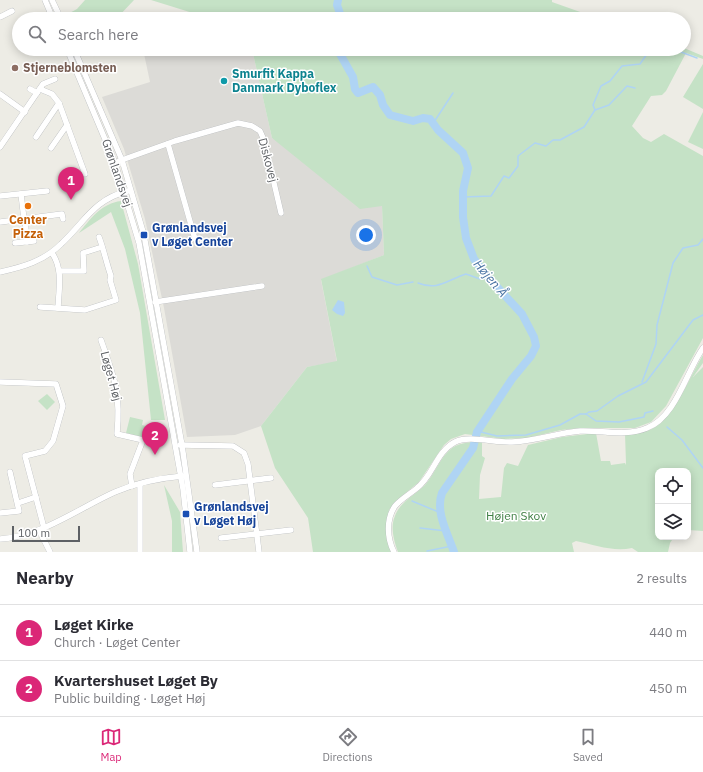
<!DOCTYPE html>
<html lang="en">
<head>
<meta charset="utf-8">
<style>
  :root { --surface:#fff; --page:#f2f2f3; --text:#2b2b33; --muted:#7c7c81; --line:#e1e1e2; --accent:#db2777 }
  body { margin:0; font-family:"IBM Plex Sans",sans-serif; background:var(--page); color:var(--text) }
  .controls { position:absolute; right:12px; bottom:12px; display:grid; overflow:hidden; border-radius:8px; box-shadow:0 2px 10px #0003 }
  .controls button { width:36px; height:36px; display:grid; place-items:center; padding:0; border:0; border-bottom:1px solid var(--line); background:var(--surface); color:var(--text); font:20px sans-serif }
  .scale { position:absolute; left:12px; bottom:10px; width:68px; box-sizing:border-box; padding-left:4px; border:2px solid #5d6064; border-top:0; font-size:11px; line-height:14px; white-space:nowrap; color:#5d6064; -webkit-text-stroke:3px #fff; paint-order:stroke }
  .you { position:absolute; left:366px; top:235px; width:14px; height:14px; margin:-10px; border:3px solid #fff; border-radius:50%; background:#1a73e8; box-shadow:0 0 0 6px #1a73e833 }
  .badge { display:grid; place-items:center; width:26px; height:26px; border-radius:50%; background:var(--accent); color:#fff; font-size:13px; font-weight:700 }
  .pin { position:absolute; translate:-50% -33px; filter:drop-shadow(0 1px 2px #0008) }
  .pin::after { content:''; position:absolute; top:21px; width:14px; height:12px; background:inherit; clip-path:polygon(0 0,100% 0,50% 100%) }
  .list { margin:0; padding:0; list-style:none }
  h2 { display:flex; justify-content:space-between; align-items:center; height:52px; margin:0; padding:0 16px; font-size:17px }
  h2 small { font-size:13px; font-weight:400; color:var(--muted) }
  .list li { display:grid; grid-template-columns:26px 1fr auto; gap:12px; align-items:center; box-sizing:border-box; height:56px; padding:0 16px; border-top:1px solid var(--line) }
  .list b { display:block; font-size:15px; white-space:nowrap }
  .list p { margin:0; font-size:13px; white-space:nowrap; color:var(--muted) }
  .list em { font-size:13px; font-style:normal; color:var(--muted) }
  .icon { flex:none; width:22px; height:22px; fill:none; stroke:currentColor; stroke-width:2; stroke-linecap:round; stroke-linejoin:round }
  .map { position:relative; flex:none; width:703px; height:552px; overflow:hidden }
  .search { position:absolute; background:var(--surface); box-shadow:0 2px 10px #0003; left:12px; right:12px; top:12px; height:44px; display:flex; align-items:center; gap:10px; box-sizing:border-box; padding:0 14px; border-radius:22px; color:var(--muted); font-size:15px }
  .sheet { height:164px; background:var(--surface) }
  nav { display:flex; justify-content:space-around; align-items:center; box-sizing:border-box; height:56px; border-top:1px solid var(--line); background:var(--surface); font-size:11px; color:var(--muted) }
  nav a { display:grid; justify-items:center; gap:2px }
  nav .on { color:var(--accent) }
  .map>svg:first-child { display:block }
  .industrial { fill:#dcdbd7 }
  .green { fill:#c5e2c6 }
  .water { fill:#afd4f4 }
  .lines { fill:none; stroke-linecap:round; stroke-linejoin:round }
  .stream { stroke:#afd4f4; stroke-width:1.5 }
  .river { stroke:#afd4f4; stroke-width:8 }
  .minor-casing { stroke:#b2b5b8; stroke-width:6 }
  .minor { stroke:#fff; stroke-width:5.5 }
  .education-dot { fill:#8d6e63; stroke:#fff; stroke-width:1.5 }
  .culture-dot { fill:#0f9aa8; stroke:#fff; stroke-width:1.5 }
  .food-dot { fill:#e8710a; stroke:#fff; stroke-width:1.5 }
  .transit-dot { fill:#1a4fb4; stroke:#fff; stroke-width:1.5 }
  .labels { text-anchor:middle; stroke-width:3; stroke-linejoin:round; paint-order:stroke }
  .education-label { font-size:12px; font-weight:bold; fill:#785e54; stroke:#fff; text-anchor:start }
  .culture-label { font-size:12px; font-weight:bold; fill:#0d838f; stroke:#fff; text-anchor:start }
  .street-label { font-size:12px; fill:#5d6064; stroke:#fff }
  .food-label { font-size:12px; font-weight:bold; fill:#c56008; stroke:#fff }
  .transit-label { font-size:12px; font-weight:bold; fill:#164399; stroke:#fff; text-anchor:start }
  .park-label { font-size:12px; fill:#408045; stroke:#fff }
  .water-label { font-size:13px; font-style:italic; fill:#4d76a5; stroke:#fff }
</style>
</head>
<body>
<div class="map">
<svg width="703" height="552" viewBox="0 0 703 552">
  <rect width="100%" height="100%" fill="#edece5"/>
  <path class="industrial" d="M143,49H252L272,138L382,206L384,255L321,280L337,362L307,367L261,426L235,435L187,437L164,308L145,219L124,149L102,97L150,82Z"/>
  <g class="green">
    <path d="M85,0H134L116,19L85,17L66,19L64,16L77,9Z"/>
    <path d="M151,0H552V2L600,19H212Z"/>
    <path d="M684,48L703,56V59L686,53L666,91L662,95L651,96L632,126L643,138L651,142L664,134L703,156V338L666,406L651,422L635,428H582L561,430L527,438L504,439L465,434L451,439L444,445L419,482L396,501L389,510L386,537L391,552H313L308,518L275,468L261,426L307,367L337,361L321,279L384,255L382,206L360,209L272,138L252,49Z"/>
    <path d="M703,64V109L683,97Z"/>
    <path d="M703,112V149L688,142Z"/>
    <path d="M121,201L138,264L165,420H151L140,313L125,249L111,212L79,233C90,219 102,203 121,201Z"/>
    <path d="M703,355V363L693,377L703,367V531L688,530V471H658V537H674L670,543L668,552H638L632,548C613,552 595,545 576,541L572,543L574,552H398C394,541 390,527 395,516C400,502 415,495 425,485C435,474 440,457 452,448C461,442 472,442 482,442V456L485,458L480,475L479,499L501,497L504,468L507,463L518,466L528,445L562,437L596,433L601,461H610L611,465L625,463V465L626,463L625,434C632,433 640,433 647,431C673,423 689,377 703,355Z"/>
    <path d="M47,394L55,402L47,410L38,401Z"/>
    <path d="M130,417L143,420L142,425L157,429L162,433L161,439L152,436L150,439L126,433Z"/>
    <path d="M164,485L180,512L183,552H172V521Z"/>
  </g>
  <path class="water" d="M338,300L344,302L345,313L343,316L337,314L332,310Z"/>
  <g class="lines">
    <g class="stream">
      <path d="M666,49H669"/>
      <path d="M673,49L697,58"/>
      <path d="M595,110L609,105L627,86L635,88"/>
      <path d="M434,122L453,93"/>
      <path d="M463,197L491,196L504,176L509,178L518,166V156L535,143L546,146L553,140H560L584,127L595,110L593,105L601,86L610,81L622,66L640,64L649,51L659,49"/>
      <path d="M367,266L372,277L397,285L413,282"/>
      <path d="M418,283C438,291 447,280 466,274L480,279L485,273"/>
      <path d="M642,382L656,344L657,325L673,263L683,248L698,245L703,239"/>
      <path d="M586,414L589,412L597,411L618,396L646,382L693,320L703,315"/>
      <path d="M667,427L682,440L703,468"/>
      <path d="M477,431L497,436L526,435L560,425L580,414H586L596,421L619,422L644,417L645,413L653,411"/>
      <path d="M412,501L441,513"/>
      <path d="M420,528L446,531"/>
      <path d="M427,551L452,546"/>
    </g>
    <g class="river">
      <path d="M338,0L337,5L342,19"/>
      <path d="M341,49L340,54L353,77L355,89L358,93L373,87L380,95L383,105L390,115L413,121L423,118L430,119L438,130L463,153L468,168L463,191V217L466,238L474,259L487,276L522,314L534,337L536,346L531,356L512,379L477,432L473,448L442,493C435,512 448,534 454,552"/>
    </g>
    <defs>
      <g id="minor">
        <path d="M45,0L53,19"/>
        <path d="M52,0L61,19"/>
        <path d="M0,17L12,11"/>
        <path d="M67,49L115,163L139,243L183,489L190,552"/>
        <path d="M74,49L122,160L144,235L182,445L197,552"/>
        <path d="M30,89L37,93"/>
        <path d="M40,89L52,94L59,103L85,174"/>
        <path d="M0,94L25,112"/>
        <path d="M36,137L59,103"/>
        <path d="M168,144L195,239"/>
        <path d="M0,147L43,84L55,79"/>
        <path d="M51,148L67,125"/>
        <path d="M119,161L175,141L238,123L252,126L260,131L264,140L281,213"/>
        <path d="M21,194L24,219"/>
        <path d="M0,196L47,191"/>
        <path d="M25,219L27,242"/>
        <path d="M0,222L62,214L63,219"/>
        <path d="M15,243L34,241"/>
        <path d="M52,253C63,269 59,288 58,308"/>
        <path d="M60,271H84L83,253L102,247"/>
        <path d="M0,272C23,267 44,261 61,244C84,223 94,199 128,191"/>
        <path d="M155,302L262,286"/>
        <path d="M40,307L85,310L116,300L110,280L111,276C106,262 104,250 99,237"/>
        <path d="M101,340C114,377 121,393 117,434L143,440L130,474L132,486"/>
        <path d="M0,382L56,384L63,406L53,441L45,451L25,456L44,528"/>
        <path d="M180,445L233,446L244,453L248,464L259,552"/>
        <path d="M140,484V552"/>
        <path d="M215,485L271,478"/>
        <path d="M18,503L36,497"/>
        <path d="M0,513L19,511L10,472"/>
        <path d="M39,530L50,552"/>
        <path d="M221,538L291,530"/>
        <path d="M0,539C43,536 77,509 115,492C136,483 160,478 183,476"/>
        <path d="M394,552C387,538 386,519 395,506C401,499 410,494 417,488C433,476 436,452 455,442C469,435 495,443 512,442C535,441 557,433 580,431C602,430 626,437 647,428C676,417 686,372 703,348"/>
      </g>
    </defs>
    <use href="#minor" class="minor-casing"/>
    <use href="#minor" class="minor"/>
  </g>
  <circle class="education-dot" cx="15" cy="68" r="4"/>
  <circle class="culture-dot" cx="224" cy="81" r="4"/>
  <circle class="food-dot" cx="28" cy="206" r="4"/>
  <g class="transit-dot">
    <rect x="140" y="231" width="8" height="8" rx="2"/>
    <rect x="182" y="510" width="8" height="8" rx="2"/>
  </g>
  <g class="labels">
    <g class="education-label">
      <text x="23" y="72">Stjerneblomsten</text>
    </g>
    <g class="culture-label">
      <text x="232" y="78">Smurfit Kappa<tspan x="232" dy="14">Danmark Dyboflex</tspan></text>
    </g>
    <g class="street-label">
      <text transform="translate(268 160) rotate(75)" y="4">Diskovej</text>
      <text transform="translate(117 173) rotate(71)" y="4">Grønlandsvej</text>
      <text transform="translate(111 376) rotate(75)" y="4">Løget Høj</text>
    </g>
    <g class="food-label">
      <text x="28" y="224">Center<tspan x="28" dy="14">Pizza</tspan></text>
    </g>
    <g class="transit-label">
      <text x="152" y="232">Grønlandsvej<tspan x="152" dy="14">v Løget Center</tspan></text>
      <text x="194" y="511">Grønlandsvej<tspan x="194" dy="14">v Løget Høj</tspan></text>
    </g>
    <g class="park-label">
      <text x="516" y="520">Højen Skov</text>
    </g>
    <g class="water-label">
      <text transform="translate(491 278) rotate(50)" y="5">Højen Å</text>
    </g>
  </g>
</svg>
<div class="controls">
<button><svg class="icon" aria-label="locate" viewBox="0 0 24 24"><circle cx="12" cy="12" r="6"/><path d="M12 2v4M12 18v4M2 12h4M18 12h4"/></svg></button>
<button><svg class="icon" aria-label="layers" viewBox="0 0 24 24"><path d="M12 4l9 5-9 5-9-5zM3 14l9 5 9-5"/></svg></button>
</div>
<div class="scale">100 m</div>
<div class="you"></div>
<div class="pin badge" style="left:71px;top:200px">1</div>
<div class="pin badge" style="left:155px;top:455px">2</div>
<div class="search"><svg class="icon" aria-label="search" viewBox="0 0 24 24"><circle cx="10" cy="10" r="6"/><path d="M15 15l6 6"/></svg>Search here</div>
</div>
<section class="sheet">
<h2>Nearby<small>2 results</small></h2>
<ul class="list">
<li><span class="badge">1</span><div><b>Løget Kirke</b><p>Church · Løget Center</p></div><em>440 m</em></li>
<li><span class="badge">2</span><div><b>Kvartershuset Løget By</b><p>Public building · Løget Høj</p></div><em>450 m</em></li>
</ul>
</section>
<nav>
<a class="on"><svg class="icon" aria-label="map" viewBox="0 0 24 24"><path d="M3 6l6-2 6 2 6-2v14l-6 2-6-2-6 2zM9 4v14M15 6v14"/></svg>Map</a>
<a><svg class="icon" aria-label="directions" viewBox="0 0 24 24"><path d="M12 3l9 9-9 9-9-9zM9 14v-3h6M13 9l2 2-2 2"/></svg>Directions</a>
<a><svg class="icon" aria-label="saved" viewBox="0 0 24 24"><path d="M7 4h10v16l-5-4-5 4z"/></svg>Saved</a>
</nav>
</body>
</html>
